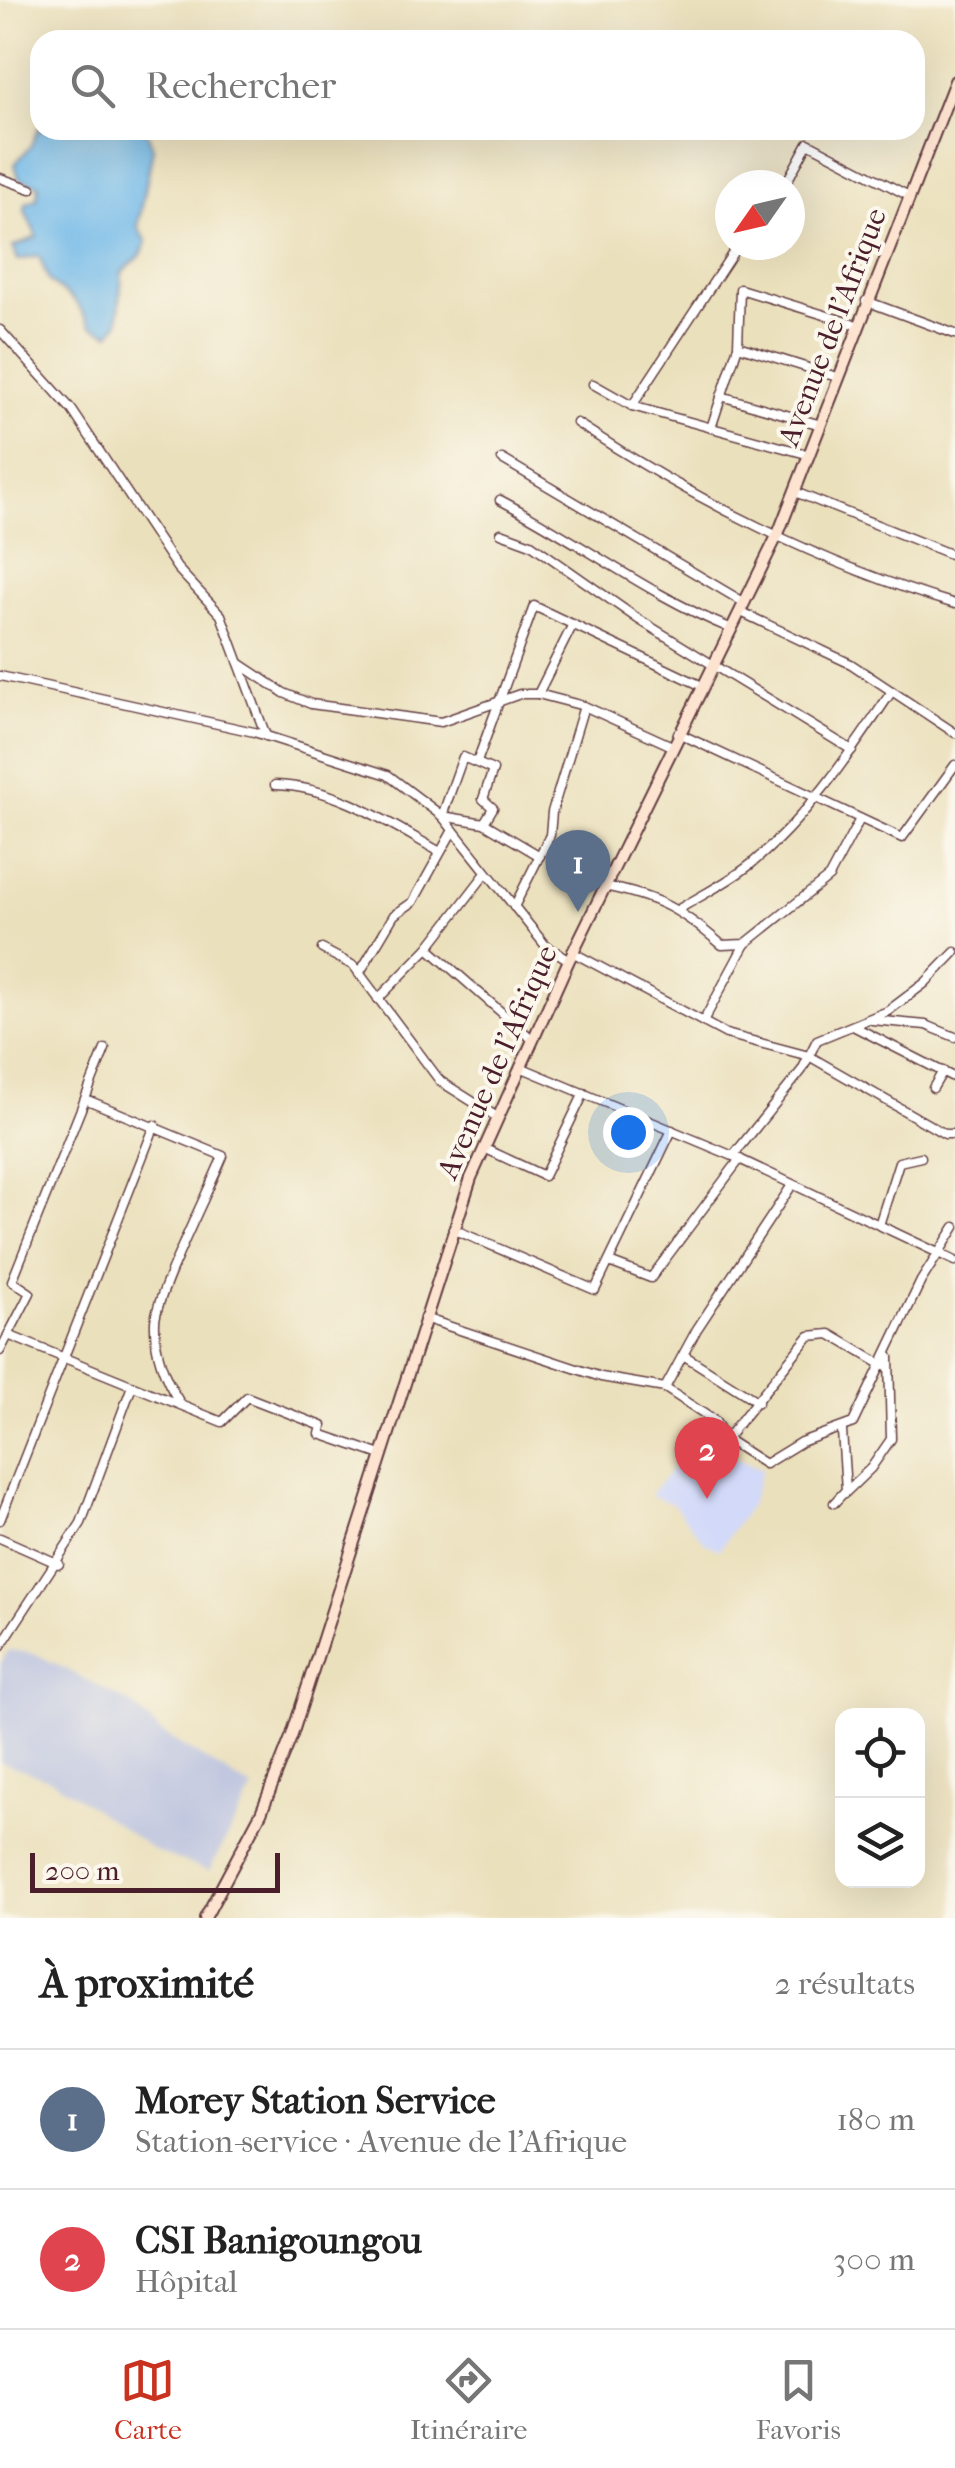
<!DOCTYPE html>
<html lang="fr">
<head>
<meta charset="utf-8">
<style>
  :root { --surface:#fff; --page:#f2f2f2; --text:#222; --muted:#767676; --line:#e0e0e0; --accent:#c8321e }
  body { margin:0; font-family:"IM FELL French Canon",serif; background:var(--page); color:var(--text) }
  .controls { position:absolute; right:30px; bottom:30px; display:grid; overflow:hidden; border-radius:20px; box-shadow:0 10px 40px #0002 }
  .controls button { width:90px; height:90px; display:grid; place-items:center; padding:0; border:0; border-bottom:2px solid var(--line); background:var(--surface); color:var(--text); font:50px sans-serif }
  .compass { position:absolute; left:715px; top:170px; width:90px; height:90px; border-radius:50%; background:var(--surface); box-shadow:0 10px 40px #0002; rotate:236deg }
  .scale { position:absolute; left:30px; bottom:25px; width:250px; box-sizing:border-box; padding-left:10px; border:5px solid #4a1f2b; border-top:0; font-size:28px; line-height:35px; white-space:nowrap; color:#4a1f2b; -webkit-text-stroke:8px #fbf7ec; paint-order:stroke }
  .you { position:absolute; left:628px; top:1132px; width:35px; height:35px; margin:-25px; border:8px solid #fff; border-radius:50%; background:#1a73e8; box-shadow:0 0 0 15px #1a73e833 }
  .badge { display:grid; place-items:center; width:65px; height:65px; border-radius:50%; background:var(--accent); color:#fff; font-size:32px; font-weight:700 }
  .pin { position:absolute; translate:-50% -82px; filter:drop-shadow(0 2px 5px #0008) }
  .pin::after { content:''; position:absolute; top:52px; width:35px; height:30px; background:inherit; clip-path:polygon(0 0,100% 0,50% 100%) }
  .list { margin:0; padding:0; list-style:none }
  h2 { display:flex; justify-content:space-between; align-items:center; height:130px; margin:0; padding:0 40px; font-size:42px }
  h2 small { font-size:32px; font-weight:400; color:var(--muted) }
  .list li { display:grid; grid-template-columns:65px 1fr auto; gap:30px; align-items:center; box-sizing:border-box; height:140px; padding:0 40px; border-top:2px solid var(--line) }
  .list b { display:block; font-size:38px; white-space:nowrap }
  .list p { margin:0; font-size:32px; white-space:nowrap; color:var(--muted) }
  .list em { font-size:32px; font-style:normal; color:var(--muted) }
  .icon { flex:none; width:55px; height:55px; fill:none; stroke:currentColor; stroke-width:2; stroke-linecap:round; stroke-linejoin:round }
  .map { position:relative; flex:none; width:955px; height:1918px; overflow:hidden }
  .search { position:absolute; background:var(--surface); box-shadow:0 10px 40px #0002; left:30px; right:30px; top:30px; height:110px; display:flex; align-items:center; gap:25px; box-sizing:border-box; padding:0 35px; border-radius:30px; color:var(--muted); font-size:38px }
  .sheet { height:410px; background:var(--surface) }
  nav { display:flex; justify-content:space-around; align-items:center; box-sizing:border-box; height:140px; border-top:2px solid var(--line); background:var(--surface); font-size:28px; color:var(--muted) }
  nav a { display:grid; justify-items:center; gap:5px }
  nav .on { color:var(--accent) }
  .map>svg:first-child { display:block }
  .built { fill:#d2d9f9 }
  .industrial { fill:#bcc3de }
  .water { fill:#6fb8e7; stroke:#5c6c89; stroke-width:2.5 }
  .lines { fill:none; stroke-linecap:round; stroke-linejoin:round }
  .minor-casing { stroke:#623c41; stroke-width:11 }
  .secondary-casing { stroke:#623c41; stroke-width:14 }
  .minor { stroke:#fff; stroke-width:8 }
  .secondary { stroke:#fde4d1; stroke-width:10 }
  .labels { text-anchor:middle; stroke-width:8; stroke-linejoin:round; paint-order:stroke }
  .street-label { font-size:30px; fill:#4a1f2b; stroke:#fbf7ec }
</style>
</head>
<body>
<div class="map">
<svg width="955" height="1918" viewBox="0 0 955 1918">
  <rect width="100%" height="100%" fill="#fbf7ec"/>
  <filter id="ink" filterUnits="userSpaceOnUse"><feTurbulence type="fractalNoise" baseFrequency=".01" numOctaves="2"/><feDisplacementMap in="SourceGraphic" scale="20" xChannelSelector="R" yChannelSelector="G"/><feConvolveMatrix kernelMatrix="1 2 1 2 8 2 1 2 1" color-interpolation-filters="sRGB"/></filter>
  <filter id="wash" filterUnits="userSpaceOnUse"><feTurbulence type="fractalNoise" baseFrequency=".0048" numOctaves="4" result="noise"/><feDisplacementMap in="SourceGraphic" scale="40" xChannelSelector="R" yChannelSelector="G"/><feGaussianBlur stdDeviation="2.25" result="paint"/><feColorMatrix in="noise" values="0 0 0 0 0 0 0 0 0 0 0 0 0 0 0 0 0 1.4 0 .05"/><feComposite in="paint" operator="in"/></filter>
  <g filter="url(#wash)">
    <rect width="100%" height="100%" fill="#ebe0bc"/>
    <path class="built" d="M696,1440L762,1470L749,1507L719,1550L705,1543L673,1504L650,1495Z"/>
    <path class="industrial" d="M9,1650L36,1654L100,1687L134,1706L163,1734L253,1789L209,1871L155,1851L52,1780L0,1762V1664Z"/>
    <path class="water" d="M40,125V130H146L153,148L138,227L147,242L140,256L122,272L118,323L110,334L91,326L75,301L49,281L39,256L18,260L13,247L37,237L25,211L26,203L37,199L39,185L19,179L15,164L30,147Z"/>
  </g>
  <g filter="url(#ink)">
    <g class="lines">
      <defs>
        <g id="minor">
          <path d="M0,178L31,189"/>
          <path d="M785,185L808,143L909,196"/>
          <path d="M866,301L955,334"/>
          <path d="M0,330L72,410L177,568L221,615L266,736"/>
          <path d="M738,346L837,377"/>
          <path d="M593,384L632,406L810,455"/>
          <path d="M721,396L821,425"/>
          <path d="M632,406L738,245"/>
          <path d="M577,423C692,499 823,565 955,604"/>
          <path d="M711,428L738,346L740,289L857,325"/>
          <path d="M502,459L745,603"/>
          <path d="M795,492L955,556"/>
          <path d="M500,500C579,541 650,596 732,629"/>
          <path d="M501,533L531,544L638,619L852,750"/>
          <path d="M741,612L851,664L955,733"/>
          <path d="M239,663L284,693L311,704L441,722L520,694H538L584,706L672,746"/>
          <path d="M0,676L254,732L388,775L442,816L545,945L569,960"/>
          <path d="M538,694L573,624"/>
          <path d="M678,733L902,838L955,765"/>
          <path d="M477,762L534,606L702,686"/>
          <path d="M275,785C334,786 389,823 440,852"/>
          <path d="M484,823L493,808L483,799L493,770L463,757L442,816L484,823L540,856"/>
          <path d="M604,886C659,897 680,909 722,945L745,944L829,877L860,819"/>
          <path d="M514,907L550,835L552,812L584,706"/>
          <path d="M679,909C703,894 729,882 751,864C809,816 850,753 892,691"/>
          <path d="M428,948L533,1040"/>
          <path d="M322,949L354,966L440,1081L497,1117"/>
          <path d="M572,952L726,1034L809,1056L945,1134H955"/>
          <path d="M359,974L394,915L413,902L453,830"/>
          <path d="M378,999L428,948L486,873"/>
          <path d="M872,1020L926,1025L955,1037"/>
          <path d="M703,1022L745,944"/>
          <path d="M853,1026L955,1078"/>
          <path d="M520,1067L733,1156L955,1261"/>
          <path d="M933,1088L943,1071"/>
          <path d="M85,1099L223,1156C210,1188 156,1295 155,1322C154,1351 165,1380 180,1403"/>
          <path d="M484,1148L544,1176L584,1093"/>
          <path d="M733,1156L802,1070L817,1040L888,1011L925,983L955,952"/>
          <path d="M879,1225L899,1162L921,1157"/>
          <path d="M453,1229L595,1290L672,1130"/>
          <path d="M609,1262L651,1278L740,1159"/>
          <path d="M424,1318L601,1377L665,1388L715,1421L726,1439L765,1464L801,1442L853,1423L921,1281L955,1227"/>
          <path d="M8,1335L222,1422L247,1397L322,1426L320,1434L381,1455"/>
          <path d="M0,1351L30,1293L12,1281L105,1049"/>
          <path d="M685,1356L758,1402"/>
          <path d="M665,1388L697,1329L792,1185"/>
          <path d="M726,1439L809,1336L830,1334L884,1366"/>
          <path d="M845,1493L871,1468L891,1439L889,1357"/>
          <path d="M834,1503L846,1490L842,1431"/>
          <path d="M0,1520L155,1125"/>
          <path d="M0,1538L59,1564"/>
          <path d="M0,1647L81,1523L132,1386"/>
        </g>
        <path id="secondary" d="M205,1918L261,1813L292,1735L471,1178L569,960L778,534L955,81"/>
      </defs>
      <use href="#minor" class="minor-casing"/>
      <use href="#secondary" class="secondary-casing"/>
      <use href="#minor" class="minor"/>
      <use href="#secondary" class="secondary"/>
    </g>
  </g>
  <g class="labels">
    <g class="street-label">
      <text transform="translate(832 327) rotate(-69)" y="10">Avenue de l'Afrique</text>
      <text transform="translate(497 1062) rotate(-66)" y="10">Avenue de l'Afrique</text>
    </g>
  </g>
</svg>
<div class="controls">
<button><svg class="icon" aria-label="locate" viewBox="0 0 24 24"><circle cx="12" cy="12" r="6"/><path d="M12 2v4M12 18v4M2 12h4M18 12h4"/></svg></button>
<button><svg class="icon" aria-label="layers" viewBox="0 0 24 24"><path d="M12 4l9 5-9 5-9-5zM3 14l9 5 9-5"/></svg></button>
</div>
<svg class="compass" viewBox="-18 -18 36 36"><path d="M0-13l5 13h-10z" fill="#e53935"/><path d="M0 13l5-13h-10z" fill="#767676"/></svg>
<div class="scale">200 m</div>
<div class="you"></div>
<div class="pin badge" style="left:578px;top:912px;background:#5c6f8a">1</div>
<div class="pin badge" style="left:707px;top:1499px;background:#e0444e">2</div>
<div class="search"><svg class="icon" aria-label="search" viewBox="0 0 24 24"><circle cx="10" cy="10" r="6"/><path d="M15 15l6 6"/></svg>Rechercher</div>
</div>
<section class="sheet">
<h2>À proximité<small>2 résultats</small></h2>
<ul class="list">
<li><span class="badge" style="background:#5c6f8a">1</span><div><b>Morey Station Service</b><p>Station-service · Avenue de l'Afrique</p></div><em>180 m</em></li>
<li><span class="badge" style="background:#e0444e">2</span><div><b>CSI Banigoungou</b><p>Hôpital</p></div><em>300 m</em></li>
</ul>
</section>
<nav>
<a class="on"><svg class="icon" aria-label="map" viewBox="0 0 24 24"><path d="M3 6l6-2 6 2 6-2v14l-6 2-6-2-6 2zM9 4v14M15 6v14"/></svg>Carte</a>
<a><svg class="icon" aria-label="directions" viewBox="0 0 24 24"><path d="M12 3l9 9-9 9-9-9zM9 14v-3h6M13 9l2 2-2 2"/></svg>Itinéraire</a>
<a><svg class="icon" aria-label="saved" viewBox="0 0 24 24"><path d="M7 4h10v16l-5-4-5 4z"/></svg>Favoris</a>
</nav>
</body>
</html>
